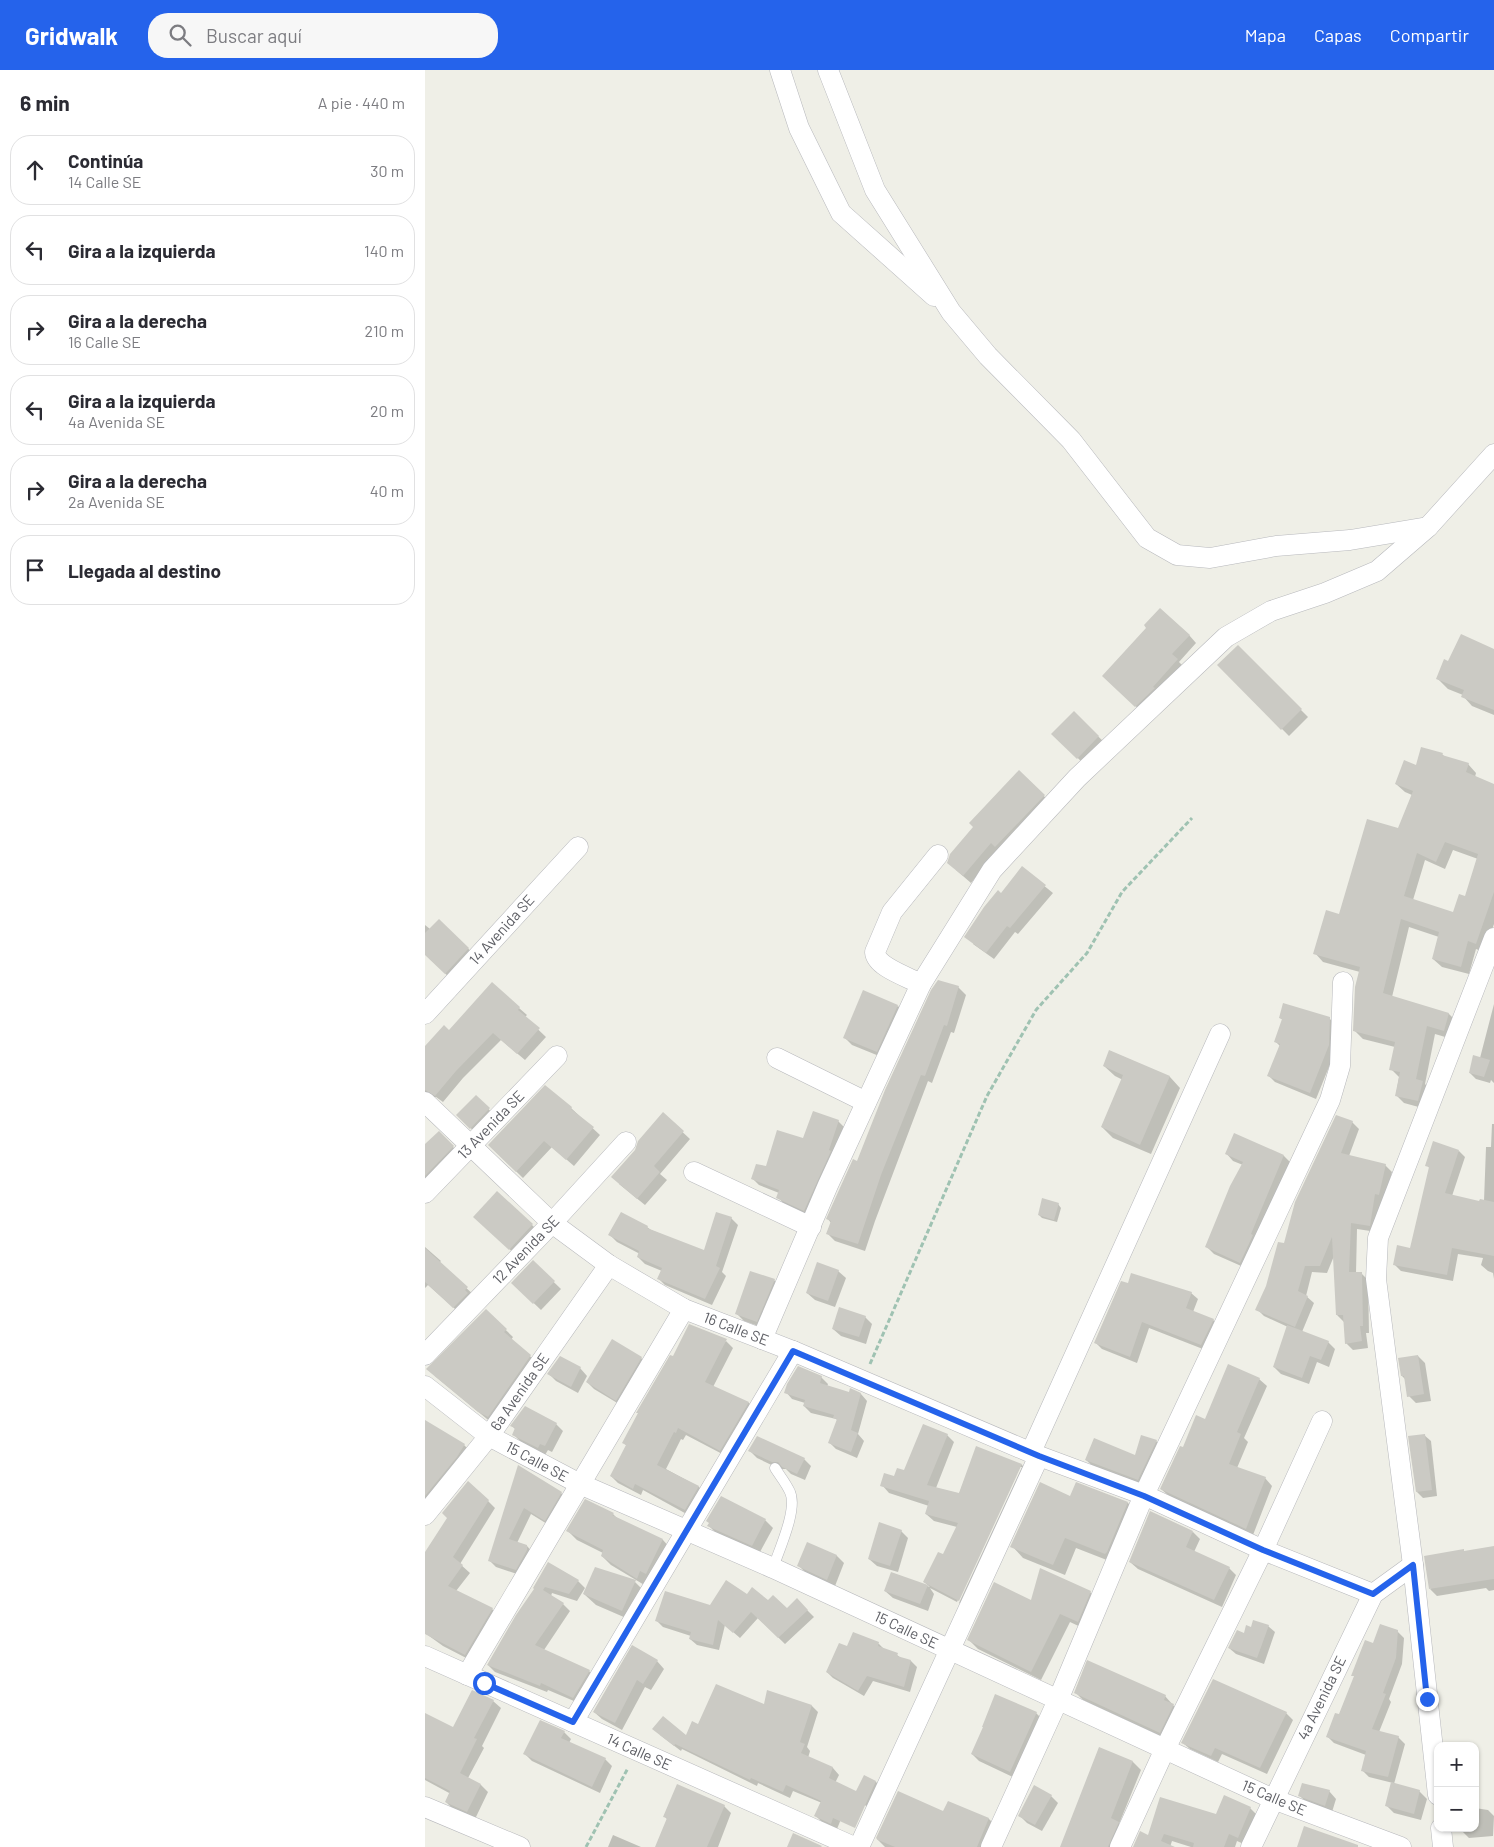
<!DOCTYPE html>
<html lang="es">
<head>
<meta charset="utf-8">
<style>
  :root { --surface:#fff; --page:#f7f7f7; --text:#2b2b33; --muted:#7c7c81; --line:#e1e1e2; --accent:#2563eb }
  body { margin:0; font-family:Barlow,sans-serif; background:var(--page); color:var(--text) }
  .controls { position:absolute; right:15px; bottom:15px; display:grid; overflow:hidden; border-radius:10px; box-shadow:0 1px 4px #0004 }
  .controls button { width:45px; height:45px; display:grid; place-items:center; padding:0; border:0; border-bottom:1px solid var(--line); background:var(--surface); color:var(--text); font:25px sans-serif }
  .stop { position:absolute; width:15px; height:15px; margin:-11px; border:4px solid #2563eb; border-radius:50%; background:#fff }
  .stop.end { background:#2563eb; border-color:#fff; box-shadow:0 1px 5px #0008 }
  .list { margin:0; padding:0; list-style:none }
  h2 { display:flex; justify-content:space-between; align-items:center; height:65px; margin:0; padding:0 20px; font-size:21px }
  h2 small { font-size:16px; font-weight:400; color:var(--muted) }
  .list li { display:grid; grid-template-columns:32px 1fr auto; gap:15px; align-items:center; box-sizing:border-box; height:70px; margin:0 10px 10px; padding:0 10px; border:1px solid var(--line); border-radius:20px }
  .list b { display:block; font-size:19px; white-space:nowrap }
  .list p { margin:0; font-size:16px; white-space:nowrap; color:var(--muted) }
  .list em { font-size:16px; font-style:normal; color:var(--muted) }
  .icon { flex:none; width:28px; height:28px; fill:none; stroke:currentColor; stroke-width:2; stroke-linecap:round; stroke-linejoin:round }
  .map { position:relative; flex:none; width:1069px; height:1777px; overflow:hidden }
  header { display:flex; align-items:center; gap:30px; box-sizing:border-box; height:70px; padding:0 25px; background:var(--accent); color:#fff }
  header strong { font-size:24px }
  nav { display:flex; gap:28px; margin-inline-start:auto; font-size:18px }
  .search { width:350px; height:45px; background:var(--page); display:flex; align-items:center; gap:12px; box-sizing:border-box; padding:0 18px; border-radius:20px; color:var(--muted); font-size:19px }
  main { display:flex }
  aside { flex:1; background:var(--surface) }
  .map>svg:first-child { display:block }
  .shadow { fill:#0003; fill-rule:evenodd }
  .building { fill:#cbcac4; fill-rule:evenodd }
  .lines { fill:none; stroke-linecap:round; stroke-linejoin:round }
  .lane-casing { stroke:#b7b8bc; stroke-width:11 }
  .street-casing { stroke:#b7b8bc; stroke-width:21 }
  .path { stroke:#9fc2b2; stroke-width:3; stroke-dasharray:5 2.5; stroke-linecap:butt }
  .lane { stroke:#fff; stroke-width:10 }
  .street { stroke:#fff; stroke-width:20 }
  .route { stroke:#2563eb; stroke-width:6 }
  .labels { text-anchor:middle; stroke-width:4.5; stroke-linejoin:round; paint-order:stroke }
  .street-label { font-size:15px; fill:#5f6066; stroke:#fff }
</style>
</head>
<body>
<header>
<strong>Gridwalk</strong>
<div class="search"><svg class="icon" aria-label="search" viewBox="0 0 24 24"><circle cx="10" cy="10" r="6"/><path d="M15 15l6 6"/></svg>Buscar aquí</div>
<nav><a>Mapa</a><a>Capas</a><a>Compartir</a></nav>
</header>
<main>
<aside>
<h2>6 min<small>A pie · 440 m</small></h2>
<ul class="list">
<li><svg class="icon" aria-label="ahead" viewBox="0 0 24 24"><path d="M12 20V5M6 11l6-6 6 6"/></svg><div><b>Continúa</b><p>14 Calle SE</p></div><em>30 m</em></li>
<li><svg class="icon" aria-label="left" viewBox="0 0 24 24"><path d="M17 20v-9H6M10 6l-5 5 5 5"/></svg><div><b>Gira a la izquierda</b></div><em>140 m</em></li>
<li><svg class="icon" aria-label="right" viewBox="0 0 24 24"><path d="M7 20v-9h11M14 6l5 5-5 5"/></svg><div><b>Gira a la derecha</b><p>16 Calle SE</p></div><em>210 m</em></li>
<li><svg class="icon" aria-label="left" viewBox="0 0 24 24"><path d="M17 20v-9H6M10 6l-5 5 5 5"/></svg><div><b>Gira a la izquierda</b><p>4a Avenida SE</p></div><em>20 m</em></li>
<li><svg class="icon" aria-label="right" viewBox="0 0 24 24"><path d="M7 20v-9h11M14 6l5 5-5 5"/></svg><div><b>Gira a la derecha</b><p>2a Avenida SE</p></div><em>40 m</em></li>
<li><svg class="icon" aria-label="arrive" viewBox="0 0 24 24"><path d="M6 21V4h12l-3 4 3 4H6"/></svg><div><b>Llegada al destino</b></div></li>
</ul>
</aside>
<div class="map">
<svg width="1069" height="1777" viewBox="0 0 1069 1777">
  <rect width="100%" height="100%" fill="#efefe7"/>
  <g class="shadow">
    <path d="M764,565L771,573L754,592L759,597L718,643L679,606Z"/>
    <path d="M813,577L883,647L864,666L794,595Z"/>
    <path d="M1069,580V645L1047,636L1038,626V625L1023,619L1013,609L1024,592Z"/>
    <path d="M649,643L681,674L660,695L628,664Z"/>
    <path d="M1017,684L1020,687L1043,694L1051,703L1050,707L1069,715V854L1059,882L1051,879L1044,904L1017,897L1008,889L1014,867L984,857L967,927L1024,944L1032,952L1027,969L1010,964L1000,1014L1006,1020L1001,1039L979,1033L971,1025L974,1007L966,999L970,977L938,969L929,960L935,902L898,892L890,883L974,759L987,725L980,722L971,714L992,696ZM1028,780L1053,789L1041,828L1028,844L988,830L1000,790L1020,799Z"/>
    <path d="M594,702L626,733L574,779L546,813L531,800Z"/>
    <path d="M597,798L628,823L593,864L590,862L569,889L548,874L576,825Z"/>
    <path d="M14,851L52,887L29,912L0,884V855L5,859Z"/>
    <path d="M67,913L94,938L102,945L100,947L121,967L100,990L76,970L38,1008L18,1032L11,1027L4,1028L0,1030V978L24,962Z"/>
    <path d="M533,917L541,925L529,963L526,962L507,1013L503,1011L450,1151L440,1181L410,1171L403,1164L406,1153L403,1149L433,1092Z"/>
    <path d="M1069,934V1013L1066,1010L1065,1013L1051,1009L1045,1003L1055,988Z"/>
    <path d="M473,936L480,943L459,988L427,975L420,968Z"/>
    <path d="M855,948H904L911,955L910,982L891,1029L850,1012L844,1006L856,977L850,971L858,950Z"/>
    <path d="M685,981L745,1007L755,1018L726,1084L688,1068L677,1057L698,1010L690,1006L679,996Z"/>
    <path d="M51,1026L71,1047L53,1065L32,1045Z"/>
    <path d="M146,1038L175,1065L149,1096L127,1077L98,1108L64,1075Z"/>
    <path d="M238,1044L265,1069L235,1104L242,1110L220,1135L194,1114L211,1081Z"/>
    <path d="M413,1051L419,1057L385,1146L359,1134L353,1127L354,1123L334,1115L328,1109L379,1070Z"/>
    <path d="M927,1052L934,1059L924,1086L960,1095L967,1102L952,1162L932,1159L931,1204L936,1203L943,1210L944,1263H941L943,1278L928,1280L921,1273L919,1252L912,1245L909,1186L902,1203L887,1202L881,1226L889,1233L877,1262L903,1272L910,1279L904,1297L892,1292L884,1314L856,1304L849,1297L863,1257L839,1246L832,1239L860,1175Z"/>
    <path d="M1067,1054H1069V1209L1068,1203L1063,1201L1056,1195L1058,1188L1033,1184L1028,1211L976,1201L969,1194L986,1180L1005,1099L1002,1095L1034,1081L1040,1087L1027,1126L1055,1133L1059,1131L1061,1077H1066Z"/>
    <path d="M14,1063L35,1084L0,1121V1076Z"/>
    <path d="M801,1083L859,1086L866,1093L823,1199L789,1184L781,1176L818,1095L808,1091Z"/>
    <path d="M633,1134L636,1138L632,1152L617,1148L614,1145Z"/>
    <path d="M306,1148L313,1155L297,1202L301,1206L287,1235L240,1215L234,1209L237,1201L220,1194L213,1187L215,1184L192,1172L185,1165L222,1157L226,1160L279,1182Z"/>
    <path d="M57,1154L107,1155L114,1162L92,1186Z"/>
    <path d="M0,1177L16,1191L14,1193L50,1226L38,1246L3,1215L0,1218Z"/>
    <path d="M108,1192L136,1219L116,1240L95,1220Z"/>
    <path d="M413,1201L421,1208L410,1237L390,1230L382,1223Z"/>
    <path d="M349,1210L356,1218L339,1258L319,1251L311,1243Z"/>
    <path d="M766,1223L773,1229L768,1242L788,1250L795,1256L783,1281L724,1258L712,1293L677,1279L670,1272Z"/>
    <path d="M61,1241L88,1267L86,1270L113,1293L71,1353L62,1349L10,1306Z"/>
    <path d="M440,1247L447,1254L441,1274L416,1266L408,1259Z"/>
    <path d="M301,1271L308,1278L288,1317L324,1333L331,1340L303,1387L261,1365L258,1370L256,1369L241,1399L274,1417L281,1424L267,1447L218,1420L216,1425L193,1413L186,1406L202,1376L199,1373Z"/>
    <path d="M993,1286L1000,1293L1006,1331L991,1333L984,1326L981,1310L977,1306Z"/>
    <path d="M216,1288L223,1295L199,1337L169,1319L162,1312Z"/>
    <path d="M155,1298L162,1306L153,1323L131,1311L124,1304Z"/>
    <path d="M396,1307L403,1314L402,1317L424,1324L426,1320L436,1324L442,1331L433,1364L439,1371L432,1388L411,1379L404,1372L413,1351L411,1349L386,1343L379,1336L380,1333L367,1329L361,1322Z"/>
    <path d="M834,1309L842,1316L819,1368L823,1372L812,1398L840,1408L847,1416L828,1465L744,1426L736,1419L759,1379L781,1351Z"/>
    <path d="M0,1352L39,1375L44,1380L5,1431L0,1428Z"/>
    <path d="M131,1354L138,1361L127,1382L123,1380L120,1385L96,1372L88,1364L91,1360L87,1356Z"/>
    <path d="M522,1365L529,1372L511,1418L534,1424L552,1378L597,1395L604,1402L542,1537L534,1533L597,1397H595L532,1532L505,1518L509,1524L503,1541L468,1528L460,1521L467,1503L505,1517L499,1512L518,1486L532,1457L509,1451L501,1444L504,1436L464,1423L457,1415L480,1402Z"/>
    <path d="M999,1365L1006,1371L1012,1426L998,1428L992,1422Z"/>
    <path d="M731,1371L742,1381L723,1420L672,1400L661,1390L711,1387Z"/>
    <path d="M324,1380L379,1389L386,1396L380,1410L366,1404L361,1399H355L332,1388Z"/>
    <path d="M94,1397L136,1423L143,1430L127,1457L106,1444L92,1473L102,1476L109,1484L98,1506L71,1497L64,1490Z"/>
    <path d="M296,1428L340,1450L348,1458L335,1482L291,1463L284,1456Z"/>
    <path d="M646,1428L703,1433L714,1444L692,1494L651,1478L640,1505L598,1488L587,1476Z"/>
    <path d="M63,1431L70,1438L35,1494L45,1503L31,1521L67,1539L74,1546L47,1591L18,1576L0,1563V1485L24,1448Z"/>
    <path d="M188,1444L194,1450L238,1470L246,1479L221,1516L186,1495L177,1486L178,1483L152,1470L143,1461Z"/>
    <path d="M476,1461L483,1468L473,1502L452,1496L444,1489Z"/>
    <path d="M768,1462L775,1469L769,1482L804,1498L811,1505L797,1537L713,1499L705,1492Z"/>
    <path d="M383,1474L412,1486L419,1493L410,1516L381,1503L374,1496Z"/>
    <path d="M1069,1477V1520L1064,1521L1061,1518L1012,1526L1005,1519Z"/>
    <path d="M153,1511L160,1518L152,1531L127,1523L126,1526L138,1534L145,1541L119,1580L164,1601L171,1608L156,1634L123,1620L122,1622L70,1602L63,1595L111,1519L109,1517Z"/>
    <path d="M210,1512L221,1523L208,1551L171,1535L159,1524Z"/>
    <path d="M665,1522L674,1532L662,1560L645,1552L616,1610L553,1579L544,1570Z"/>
    <path d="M322,1525L362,1540L372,1530L389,1547L360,1574L333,1548L315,1568L300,1555L294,1580L272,1575L265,1569L266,1566L238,1557L232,1551Z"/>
    <path d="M843,1556L850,1562L839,1594L811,1584L804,1578L820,1564Z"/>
    <path d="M972,1561L979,1568L977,1594L964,1629L966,1632L954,1662L973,1667L980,1674L969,1714L994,1721L1002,1729L996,1750L969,1743L962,1736L968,1713L944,1707L937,1700L941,1685L909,1673L902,1666L914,1646L930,1607L928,1605L949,1574Z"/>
    <path d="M428,1564L454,1574L460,1580L472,1585L476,1588L486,1591L492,1597L485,1622L448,1611L439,1626L408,1608L402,1602L423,1578Z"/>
    <path d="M232,1591L239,1599L226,1620L220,1617L197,1660L177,1649L169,1642Z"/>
    <path d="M650,1622L740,1626L755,1643L742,1669L658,1630Z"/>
    <path d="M68,1631L76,1638L57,1676L59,1678L43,1708L56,1715L63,1722L50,1749L29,1740L21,1732L26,1724L0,1710V1655L28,1659Z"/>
    <path d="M340,1636H387L393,1642L382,1677L385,1681L383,1688L408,1698L414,1705L410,1713L426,1724L412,1759L397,1752L391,1746L397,1733L368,1721L365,1728L333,1713L332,1716L257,1679L256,1681L235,1665L261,1667L274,1656Z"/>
    <path d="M611,1643L618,1650L592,1709L554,1691L547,1684L559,1658Z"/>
    <path d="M861,1643L868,1650L842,1704L797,1684L793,1692L765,1679L758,1673Z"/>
    <path d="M139,1662L146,1669L144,1673L180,1689L187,1696L175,1723L107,1691L100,1684Z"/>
    <path d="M674,1679L708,1692L716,1700L694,1754L701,1761L694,1777H637Z"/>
    <path d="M439,1707L451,1712L457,1718L448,1738L436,1734Z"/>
    <path d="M904,1721L911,1729L907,1742L882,1733L875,1726Z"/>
    <path d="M626,1726L633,1733L617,1761L602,1753L595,1746Z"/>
    <path d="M523,1732L564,1749L573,1758L565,1777H460L452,1769L519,1743Z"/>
    <path d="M299,1736L306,1743L293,1777H232L243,1750L240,1747Z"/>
    <path d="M825,1738L833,1746L821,1775L812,1771L810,1777H766L747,1771L745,1777H709L724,1767L792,1745Z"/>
    <path d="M1050,1738L1063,1740L1069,1746L1068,1766L1044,1768L1037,1761V1758H1050Z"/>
    <path d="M188,1765L216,1777H183Z"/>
  </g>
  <g class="building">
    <path d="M735,538L765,565L747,584L753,589L728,617L730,618L710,637L677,606L721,558L719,555Z"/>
    <path d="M1036,564L1069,579V640L1036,627L1039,620L1011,609L1019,589L1023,591Z"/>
    <path d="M813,575L877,639L856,660L792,595Z"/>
    <path d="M649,641L674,666L652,689L626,664Z"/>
    <path d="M996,677L1018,683L1017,685L1044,693L1041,702L1069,714V822L1051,874L1043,871L1036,897L1007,889L1014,862L976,849L958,923L1024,943L1019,961L1002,956L991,1009L998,1011L993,1031L970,1026L975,1002L964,1000L970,972L928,961L930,917L935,897L888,884L901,840L914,844L942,749L973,758L988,721L970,714L979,690L991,695ZM1020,772L1053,784L1040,826L1034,824L1028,842L979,826L992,783L1011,792Z"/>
    <path d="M594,700L620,725L570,777L566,773L538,806L522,793L525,784L548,757L544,753Z"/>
    <path d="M597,796L621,815L585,858L582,856L561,883L539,867L559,837L573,820L576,823Z"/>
    <path d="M14,849L44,878L20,904L0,885V863Z"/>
    <path d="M513,910L534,916L522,956L519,955L500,1006L496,1005L456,1105L433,1174L401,1164L406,1151L401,1149L414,1120L428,1089L432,1091L460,1020L506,920Z"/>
    <path d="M67,912L95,937L93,940L115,958L92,984L68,963L31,1001L10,1026L0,1020V976L19,955L24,960Z"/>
    <path d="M438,920L473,935L452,982L418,968Z"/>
    <path d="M858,933L905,947L904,975L885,1023L842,1006L855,974L849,972L857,949L854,948Z"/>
    <path d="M684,980L745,1006L715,1075L676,1057L698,1005L678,996Z"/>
    <path d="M1048,985L1065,990L1059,1007L1044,1003Z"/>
    <path d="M120,1015L147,1037L146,1039L169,1057L141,1090L119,1071L91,1102L63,1075Z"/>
    <path d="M51,1025L65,1038L45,1059L31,1045Z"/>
    <path d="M388,1041L414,1050L404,1080L406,1081L379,1141L351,1128L354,1120L326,1109L331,1094L341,1096L352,1060L378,1068Z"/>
    <path d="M238,1042L259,1061L229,1096L235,1102L212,1129L186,1107L210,1080L213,1071Z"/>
    <path d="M911,1045L928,1051L916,1083L961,1094L954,1125L950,1124L945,1156L926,1153L924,1202H937L938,1256H935L937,1271L920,1274L918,1245H911L907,1167L895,1196H880L873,1221L883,1226L870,1257L830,1240L841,1216L853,1172L859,1173L870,1132Z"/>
    <path d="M14,1061L29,1076L0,1106V1074Z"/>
    <path d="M809,1063L859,1085L826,1164L828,1165L815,1193L780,1177L805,1116L818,1092L800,1084Z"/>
    <path d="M1008,1071L1034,1080L1020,1123L1054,1131L1055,1129L1069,1132V1186L1027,1178L1022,1205L968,1195L972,1175L985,1178L1004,1097L1000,1096Z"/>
    <path d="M72,1121L108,1154L84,1180L48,1147Z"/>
    <path d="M617,1128L634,1133L629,1150L613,1145Z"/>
    <path d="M196,1142L223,1156L222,1158L279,1180L291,1142L307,1147L291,1196L295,1198L280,1229L232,1209L237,1198L212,1187L214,1181L183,1165Z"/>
    <path d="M0,1178L43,1217L40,1220L43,1223L28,1238L0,1212Z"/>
    <path d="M108,1190L130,1211L108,1234L86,1213Z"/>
    <path d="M392,1192L414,1200L403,1231L381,1223Z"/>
    <path d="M325,1201L350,1209L332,1252L310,1244Z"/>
    <path d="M706,1203L767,1222L761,1238L789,1249L776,1275L717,1252L705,1287L669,1273L696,1211L703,1213Z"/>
    <path d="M414,1237L441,1246L434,1267L407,1259Z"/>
    <path d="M61,1239L82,1259L79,1262L106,1285L63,1347L53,1342L1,1299Z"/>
    <path d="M264,1254L302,1269L280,1312L324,1332L295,1381L253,1358L251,1363L249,1362L232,1395L274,1416L260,1440L210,1414L208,1419L185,1406L201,1375L197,1373L213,1343H211L245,1285L248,1286Z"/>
    <path d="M862,1255L904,1271L896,1290L885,1286L877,1308L848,1297Z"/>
    <path d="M187,1269L217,1287L191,1331L161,1312Z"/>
    <path d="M993,1285L999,1324L982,1327L979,1306H976L973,1288Z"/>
    <path d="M135,1286L156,1297L146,1317L122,1304Z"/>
    <path d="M803,1294L835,1308L812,1362L816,1364L804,1394L841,1407L821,1459L735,1419L755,1376L758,1377L771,1345L780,1349Z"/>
    <path d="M373,1296L397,1306L395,1313L424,1322L425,1318L436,1323L426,1360L433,1363L426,1382L403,1373L412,1349L408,1348L409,1345L378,1336L380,1330L359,1323L362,1314Z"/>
    <path d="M100,1336L132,1353L120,1376L115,1374L113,1378L87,1365L90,1358L85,1356Z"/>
    <path d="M0,1350L40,1374L32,1387L0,1426Z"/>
    <path d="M498,1354L523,1364L502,1415L534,1423L551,1376L597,1394L534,1531L498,1512L513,1482L518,1484L533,1453L500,1444L504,1431L455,1416L459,1403L469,1406L472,1398L479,1400Z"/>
    <path d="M1000,1364L1007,1420L991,1422L983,1366Z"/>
    <path d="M716,1365L732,1370L713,1410L660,1390L669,1368L710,1385Z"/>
    <path d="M332,1366L380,1388L372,1404L357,1397L353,1392H347L323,1381Z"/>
    <path d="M93,1395L137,1422L120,1451L99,1438L84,1469L102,1475V1480L91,1500L63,1491Z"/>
    <path d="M43,1411L64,1430L28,1487L38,1495L23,1516L68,1538L40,1585L0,1564V1482L22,1448L17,1443Z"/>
    <path d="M615,1412L645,1426L651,1412L703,1432L682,1482L680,1484L640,1468L628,1495L585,1477Z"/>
    <path d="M296,1426L341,1449L327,1476L282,1456L284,1453L281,1451Z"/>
    <path d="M160,1429L189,1443L187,1445L238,1469L221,1504L215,1501L212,1509L176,1486L178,1480L141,1461Z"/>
    <path d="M725,1441L768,1461L761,1477L805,1497L789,1530L704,1492Z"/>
    <path d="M454,1452L477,1460L465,1496L443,1489Z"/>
    <path d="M382,1472L412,1485L402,1510L372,1496Z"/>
    <path d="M1069,1476V1509L1004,1519L999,1486L1039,1479V1481Z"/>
    <path d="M123,1492L154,1510L144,1524L120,1517L118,1520L139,1533L110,1575L165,1600L148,1628L116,1613L115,1616L62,1595L91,1545L109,1519L108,1518Z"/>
    <path d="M170,1497L211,1510L197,1541L158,1524Z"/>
    <path d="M615,1498L666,1521L653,1552L635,1544L606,1602L542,1570L569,1512L606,1530Z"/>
    <path d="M466,1502L503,1515L495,1534L459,1521Z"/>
    <path d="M301,1510L322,1524L327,1517L343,1530L348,1525L362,1538L372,1528L383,1540L353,1568L326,1542L308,1563L293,1550L288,1575L264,1569L266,1562L230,1551L240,1521L285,1535Z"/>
    <path d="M828,1550L844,1555L832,1588L803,1578L812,1560L819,1563L821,1555L826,1557Z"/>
    <path d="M955,1554L973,1560L971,1588L958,1623L961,1624L947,1659L974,1666L963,1707L936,1701L941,1681L901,1667L910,1643L914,1644L929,1606H926L940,1570L948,1573Z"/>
    <path d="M428,1562L454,1572L453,1576L473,1583L472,1586L486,1590L479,1617L442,1606L433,1621L401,1602L414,1573L422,1576Z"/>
    <path d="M207,1575L233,1590L218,1614L212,1610L190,1653L168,1642Z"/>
    <path d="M662,1590L741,1625L739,1630L749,1634L735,1663L649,1623Z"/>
    <path d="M788,1609L862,1642L835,1698L790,1678L786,1686L756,1673Z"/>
    <path d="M291,1614L339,1634L342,1620L387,1635L375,1672L380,1674L376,1683L408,1697L404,1708L431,1721L439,1705L451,1711L430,1758L408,1748L406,1754L389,1746L396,1731L361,1715L358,1722L326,1708L325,1710L250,1674L249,1676L227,1659L238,1646L261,1665L267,1651L273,1654Z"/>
    <path d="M47,1620L69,1630L49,1668L52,1669L35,1703L56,1714L42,1742L20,1732L25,1721L0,1708V1643L28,1657Z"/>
    <path d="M570,1624L612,1642L585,1702L546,1684L558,1657H557Z"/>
    <path d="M115,1650L140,1661L136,1668L181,1688L167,1717L98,1684Z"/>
    <path d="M674,1677L708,1691L686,1748L694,1752L683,1777H635Z"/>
    <path d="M966,1712L995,1720L989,1744L960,1736Z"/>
    <path d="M877,1713L905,1720L900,1736L873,1726Z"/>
    <path d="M252,1714L300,1735L282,1777H230L242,1748L238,1747Z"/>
    <path d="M609,1715L627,1725L610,1755L593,1746Z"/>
    <path d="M473,1721L518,1741L523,1731L564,1748L552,1777H470L453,1770L451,1768Z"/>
    <path d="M799,1725L826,1737L813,1768L804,1764L799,1777H768L769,1773L739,1764L736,1771L750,1777H708L715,1761L723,1765L735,1727L791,1744Z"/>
    <path d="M879,1756L933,1775V1777H872Z"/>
    <path d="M368,1763L397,1776L396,1777H362Z"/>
  </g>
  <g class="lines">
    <defs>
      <path id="lane" d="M348,1498C354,1480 373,1439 365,1422C361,1413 355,1406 350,1398"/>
      <g id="street">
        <path d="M355,0L374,58L416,143L509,226"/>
        <path d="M403,0L450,120L526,242L563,286L646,370L722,468L752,485L785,488L851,476L925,470L1003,457"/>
        <path d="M496,914C483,907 451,897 450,882L467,842L513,785"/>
        <path d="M0,944L153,777"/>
        <path d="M352,988L441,1032"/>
        <path d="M0,1032L127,1153L184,1195L259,1239L368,1281L614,1386L719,1425L838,1480L948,1524"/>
        <path d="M269,1102L386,1157"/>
        <path d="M0,1123L132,986"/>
        <path d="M337,1269L403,1115L496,914L567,800L652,708L801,567L846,541L900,523L952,501L1003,457L1069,384"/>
        <path d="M0,1285L127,1153L201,1072"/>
        <path d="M0,1316L64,1366L155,1414L348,1498L848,1729L976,1777"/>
        <path d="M606,1382L795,964"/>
        <path d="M0,1445L64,1366L184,1195"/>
        <path d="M0,1586L429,1777"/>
        <path d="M42,1605L259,1239"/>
        <path d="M148,1652L368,1281"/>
        <path d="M1013,1725L988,1495L951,1209L953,1168L1069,868"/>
        <path d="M0,1737L95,1777"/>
        <path d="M1016,1758L1018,1777"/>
        <path d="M434,1777L614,1386"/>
        <path d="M566,1777L633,1630L719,1425L905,1030L915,996L918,912"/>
        <path d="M695,1777L740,1679L838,1480L897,1351"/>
        <path d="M826,1777L948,1524L988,1495"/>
      </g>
    </defs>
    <use href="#lane" class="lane-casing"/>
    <use href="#street" class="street-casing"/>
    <g class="path">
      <path d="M445,1294L562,1026L611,940L662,883L697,822L767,748"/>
      <path d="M161,1777L203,1698"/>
    </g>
    <use href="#lane" class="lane"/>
    <use href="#street" class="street"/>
  </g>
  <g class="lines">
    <path class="route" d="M59,1613L148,1652L368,1281L614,1386L719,1426L838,1480L948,1524L988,1495L1002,1629"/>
  </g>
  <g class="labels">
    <g class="street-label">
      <text transform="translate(77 860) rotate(-48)" y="5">14 Avenida SE</text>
      <text transform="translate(66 1055) rotate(-46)" y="5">13 Avenida SE</text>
      <text transform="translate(101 1180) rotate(-46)" y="5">12 Avenida SE</text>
      <text transform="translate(311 1259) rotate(21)" y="5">16 Calle SE</text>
      <text transform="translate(95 1322) rotate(-55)" y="5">6a Avenida SE</text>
      <text transform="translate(112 1392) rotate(28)" y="5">15 Calle SE</text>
      <text transform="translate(481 1560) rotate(25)" y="5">15 Calle SE</text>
      <text transform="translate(897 1628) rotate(-64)" y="5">4a Avenida SE</text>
      <text transform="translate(214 1682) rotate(24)" y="5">14 Calle SE</text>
      <text transform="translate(849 1728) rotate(23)" y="5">15 Calle SE</text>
    </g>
  </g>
</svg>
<div class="controls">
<button>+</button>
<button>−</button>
</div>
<div class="stop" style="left:59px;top:1613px"></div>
<div class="stop end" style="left:1002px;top:1629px"></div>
</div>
</main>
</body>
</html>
